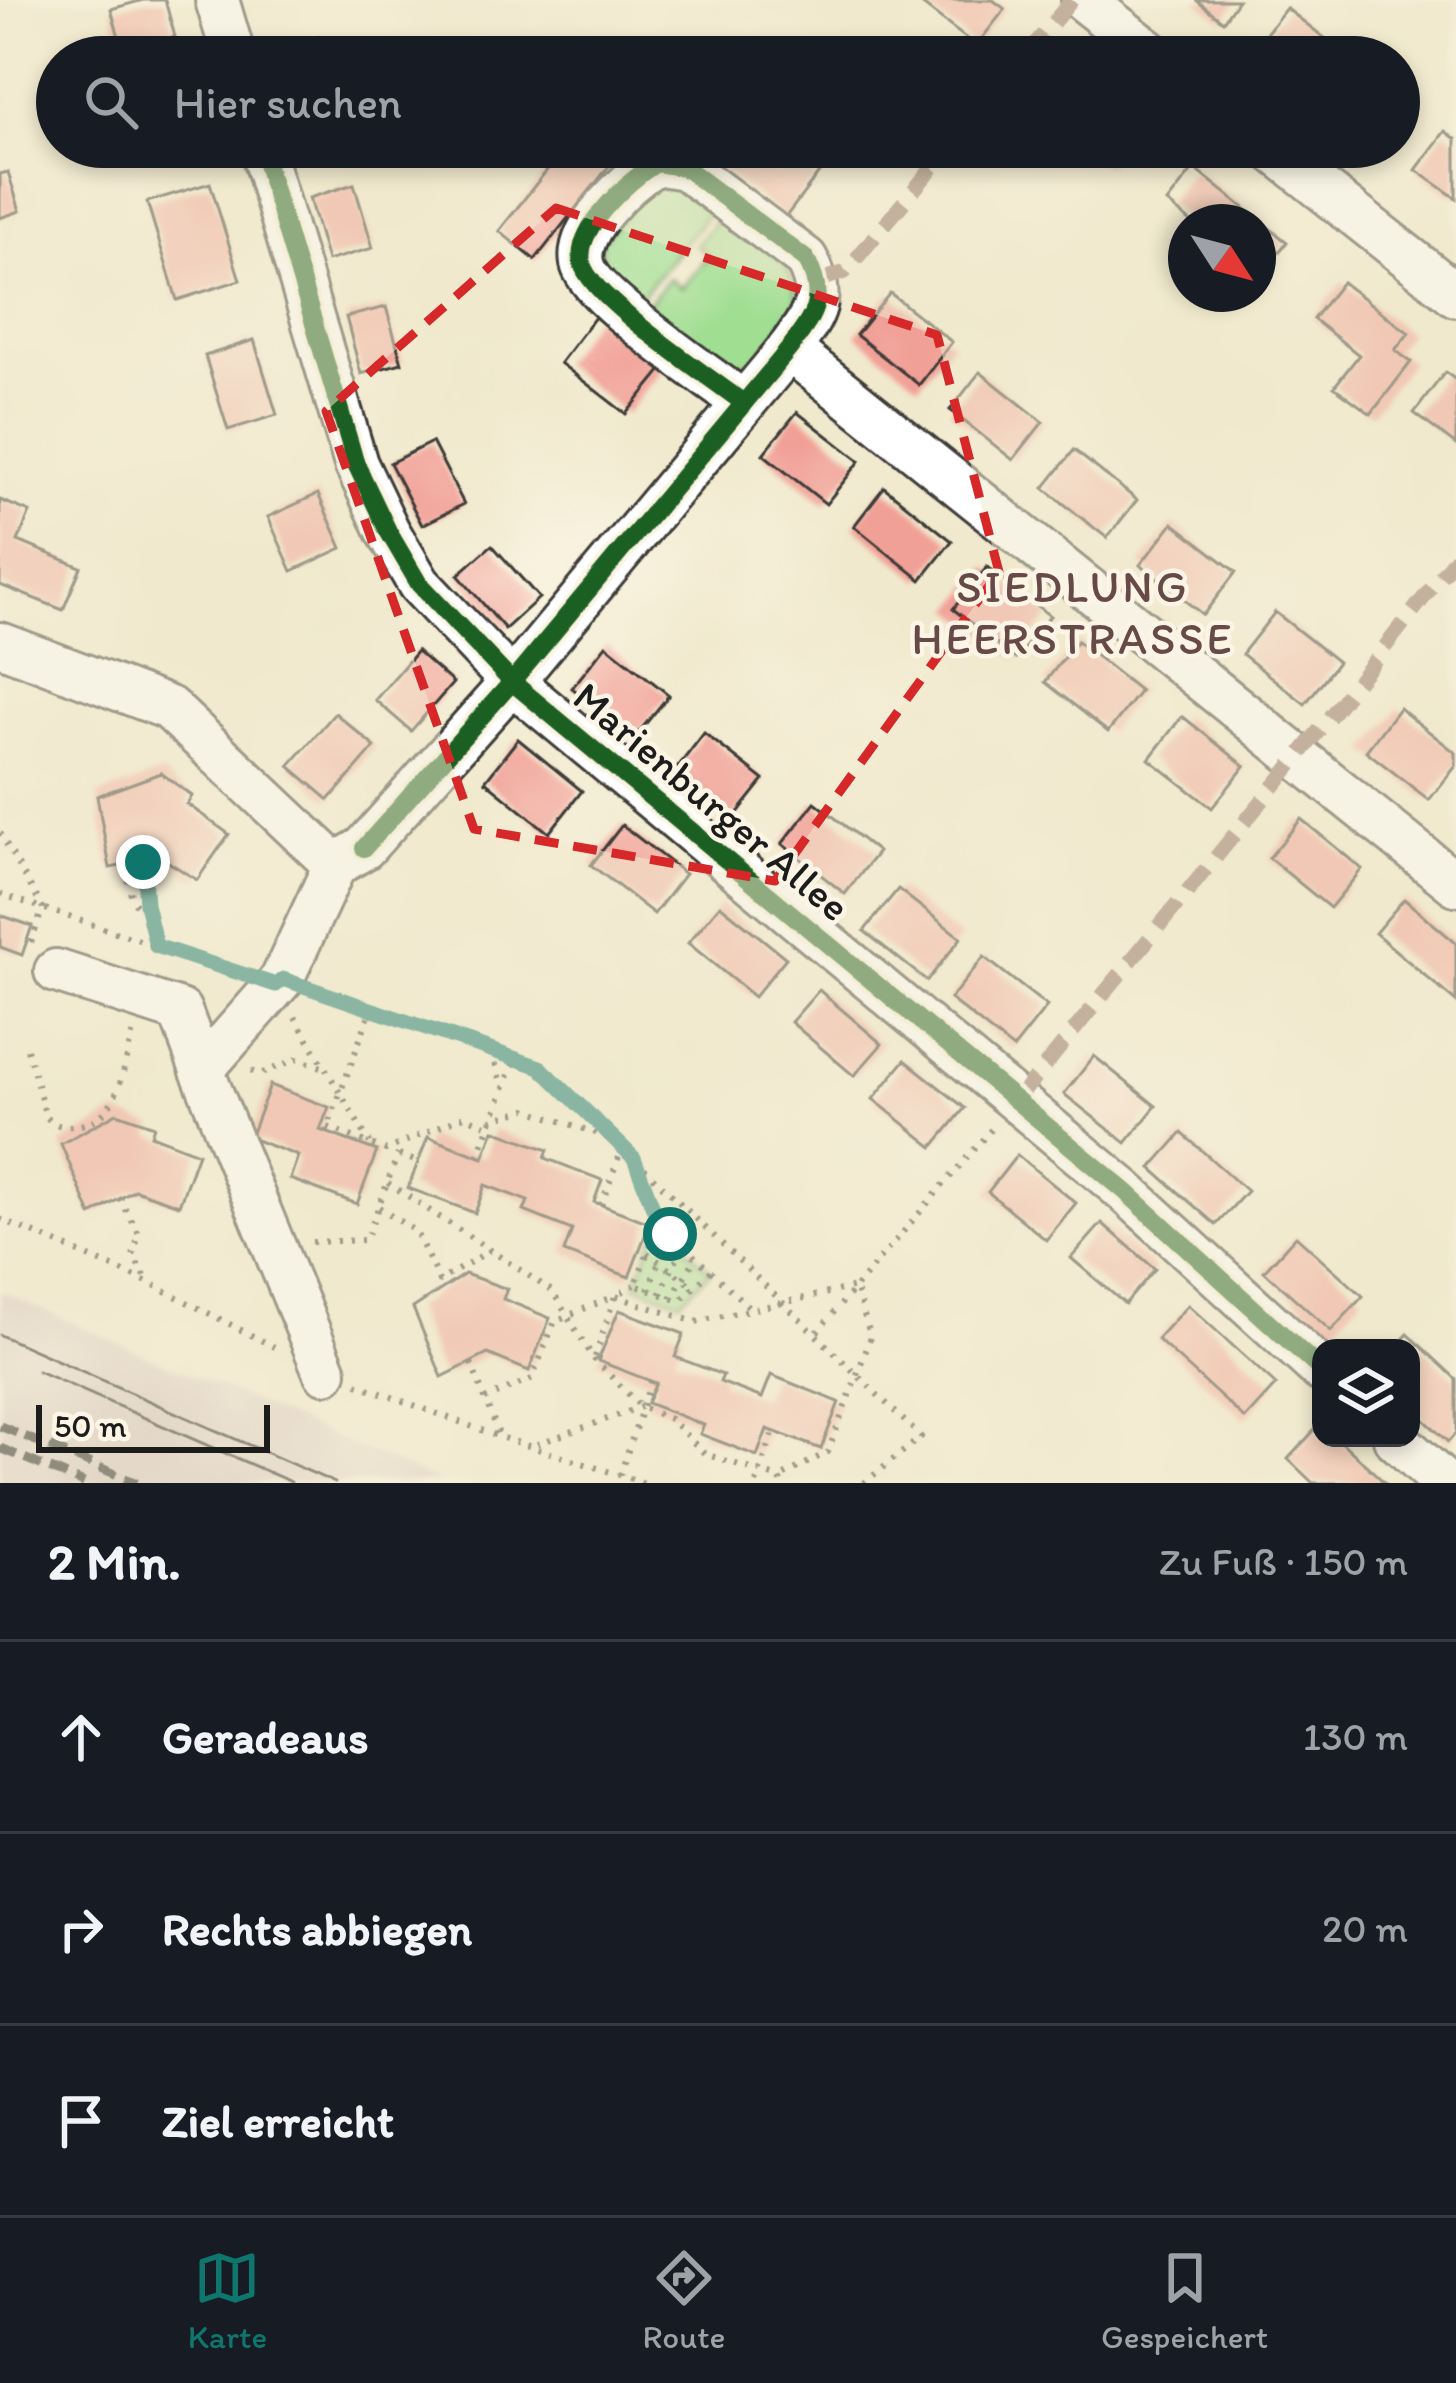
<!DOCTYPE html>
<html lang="de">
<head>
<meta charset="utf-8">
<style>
  :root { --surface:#171b24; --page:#242831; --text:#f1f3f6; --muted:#9ea1a6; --line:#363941; --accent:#0f766e }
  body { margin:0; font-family:Itim,sans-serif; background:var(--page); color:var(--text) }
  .controls { position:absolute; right:36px; bottom:36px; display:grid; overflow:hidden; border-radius:24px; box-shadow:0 6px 18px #0003 }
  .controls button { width:108px; height:108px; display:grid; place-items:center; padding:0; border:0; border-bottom:3px solid var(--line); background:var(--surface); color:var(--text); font:60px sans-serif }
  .compass { position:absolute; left:1168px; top:204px; width:108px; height:108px; border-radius:50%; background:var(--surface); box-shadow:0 6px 18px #0003; rotate:126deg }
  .scale { position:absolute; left:36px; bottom:30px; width:234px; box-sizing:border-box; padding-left:12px; border:6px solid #1c1c1c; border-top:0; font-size:33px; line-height:42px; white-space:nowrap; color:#1c1c1c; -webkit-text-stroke:9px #fcf5e5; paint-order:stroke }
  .stop { position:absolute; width:36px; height:36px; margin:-27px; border:9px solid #0f766e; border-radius:50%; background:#fff }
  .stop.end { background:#0f766e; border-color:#fff; box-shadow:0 3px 12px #0008 }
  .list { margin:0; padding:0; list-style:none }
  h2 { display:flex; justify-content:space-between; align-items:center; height:156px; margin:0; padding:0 48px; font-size:51px }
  h2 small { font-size:39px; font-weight:400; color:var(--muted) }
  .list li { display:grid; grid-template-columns:78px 1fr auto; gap:36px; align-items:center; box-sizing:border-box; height:192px; padding:0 48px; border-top:3px solid var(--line) }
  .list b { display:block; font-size:45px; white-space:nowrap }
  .list em { font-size:39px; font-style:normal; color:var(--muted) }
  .icon { flex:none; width:66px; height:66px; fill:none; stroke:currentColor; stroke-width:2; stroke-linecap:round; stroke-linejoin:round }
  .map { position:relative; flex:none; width:1456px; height:1483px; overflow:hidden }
  .search { position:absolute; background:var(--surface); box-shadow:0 6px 18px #0003; left:36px; right:36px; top:36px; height:132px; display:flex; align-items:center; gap:30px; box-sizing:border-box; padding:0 42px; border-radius:66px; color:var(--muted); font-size:45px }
  .sheet { height:732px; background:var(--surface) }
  nav { display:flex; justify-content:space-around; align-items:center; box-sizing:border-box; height:168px; border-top:3px solid var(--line); background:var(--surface); font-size:33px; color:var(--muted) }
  nav a { display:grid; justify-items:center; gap:6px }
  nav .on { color:var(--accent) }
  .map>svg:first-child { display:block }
  .industrial { fill:#d2bfc0 }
  .green { fill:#a0de92; stroke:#5e7d57; stroke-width:3 }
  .building { fill:#f1a097 }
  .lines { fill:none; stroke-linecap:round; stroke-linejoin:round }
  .minor-casing { stroke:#3c3b37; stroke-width:48 }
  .path { stroke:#3c3b37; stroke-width:6; stroke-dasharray:3 9; stroke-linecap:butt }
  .minor { stroke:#fff; stroke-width:42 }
  .tram { stroke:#1c1c1c; stroke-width:3 }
  .rail { stroke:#1c1c1c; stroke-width:9; stroke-dasharray:18 9; stroke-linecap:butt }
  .quiet { stroke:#8d6e63; stroke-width:15; stroke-dasharray:30 15; stroke-linecap:butt }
  .cycleway-casing { stroke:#fcf5e5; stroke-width:26 }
  .cycleway { stroke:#1b5e20; stroke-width:18 }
  .route { stroke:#0f766e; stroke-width:15 }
  .marked { fill:none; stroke:#d62828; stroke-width:9; stroke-dasharray:24 15; stroke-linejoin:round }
  .labels { text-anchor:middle; stroke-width:9; stroke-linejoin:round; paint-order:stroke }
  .street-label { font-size:42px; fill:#1c1c1c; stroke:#fcf5e5 }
  .neighbourhood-label { font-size:45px; letter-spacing:3px; fill:#674a47; stroke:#fcf5e5 }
</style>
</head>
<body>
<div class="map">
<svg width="1456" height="1483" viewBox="0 0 1456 1483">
  <rect width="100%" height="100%" fill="#fcf5e5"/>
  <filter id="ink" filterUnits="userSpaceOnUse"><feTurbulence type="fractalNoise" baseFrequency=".00833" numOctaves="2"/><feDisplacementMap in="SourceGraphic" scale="24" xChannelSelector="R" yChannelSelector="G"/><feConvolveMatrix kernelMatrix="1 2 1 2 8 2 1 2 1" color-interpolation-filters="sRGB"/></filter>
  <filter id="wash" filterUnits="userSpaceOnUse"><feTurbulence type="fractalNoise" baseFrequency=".004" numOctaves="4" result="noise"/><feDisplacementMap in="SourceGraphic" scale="48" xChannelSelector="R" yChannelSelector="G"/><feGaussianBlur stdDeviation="2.7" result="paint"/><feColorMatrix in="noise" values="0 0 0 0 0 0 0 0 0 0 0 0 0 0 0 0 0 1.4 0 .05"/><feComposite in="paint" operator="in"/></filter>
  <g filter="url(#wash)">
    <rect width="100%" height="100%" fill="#f0e9cd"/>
    <path class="industrial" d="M0,1291L340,1440L441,1483H0Z"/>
    <g class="green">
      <path d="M672,183L716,204L631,308L606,279L600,243L649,185Z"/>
      <path d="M724,210C760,240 793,255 798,304L757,362L721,367L640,313L669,278L682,288L708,256L696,245Z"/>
      <path d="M659,1223L711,1271L680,1301L635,1285Z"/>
    </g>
    <g id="blocks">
      <g class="building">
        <path d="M143,0H165L175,37L123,51L111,9Z"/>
        <path d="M916,0H993L1005,9L976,46Z"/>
        <path d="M1196,0H1238L1223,21Z"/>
        <path d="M1286,8L1349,57H1273L1257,45Z"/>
        <path d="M318,37L324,57H270L269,52Z"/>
        <path d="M1445,131L1456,139V198L1416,170Z"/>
        <path d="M565,147H624L535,260L499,231Z"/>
        <path d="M730,147H791L821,170L785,218L716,165Z"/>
        <path d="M1082,147H1141L1131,159L1120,150L1106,167Z"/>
        <path d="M1194,168L1287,242L1258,279V222H1191L1167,203Z"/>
        <path d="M8,172L20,211L0,218V174Z"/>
        <path d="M210,183L240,280L177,300L147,202Z"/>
        <path d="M354,184L373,248L327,261L309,198Z"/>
        <path d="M1342,282L1409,333L1395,350L1411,362L1371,414L1334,387L1359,355L1313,319Z"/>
        <path d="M890,293L952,342L919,385L856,335Z"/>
        <path d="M386,307L402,363L361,374L346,317Z"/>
        <path d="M595,317L662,370L626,414L560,363Z"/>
        <path d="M254,340L277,415L228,430L205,356Z"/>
        <path d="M980,372L1043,422L1013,460L950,410Z"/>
        <path d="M1445,372L1456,380V445L1414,413Z"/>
        <path d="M797,412L860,461L826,504L763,454Z"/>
        <path d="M432,442L464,504L422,525L390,463Z"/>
        <path d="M1074,450L1137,500L1107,538L1044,488Z"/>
        <path d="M884,487L952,541L921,580L854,526Z"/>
        <path d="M318,494L342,548L292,571L268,517Z"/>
        <path d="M0,500L30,512L18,541L81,567L63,610L0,585Z"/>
        <path d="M1173,523L1236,572L1203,615L1140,565Z"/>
        <path d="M492,545L539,598L505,629L458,575Z"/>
        <path d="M987,567L1050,616L1016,659L953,609Z"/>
        <path d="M1275,612L1338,662L1305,704L1242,654Z"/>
        <path d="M1077,641L1140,691L1108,732L1045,682Z"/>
        <path d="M606,645L669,695L635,737L572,688Z"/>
        <path d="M417,651L453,683L411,731L375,700Z"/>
        <path d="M1399,708L1456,753V766L1429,800L1366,751Z"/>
        <path d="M335,713L375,747L329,800L289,766Z"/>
        <path d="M1182,716L1245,766L1212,808L1149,759Z"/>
        <path d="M704,733L764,780L733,819L674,772Z"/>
        <path d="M518,739L582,791L549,833L485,781Z"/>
        <path d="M161,773L192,796L187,804L229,834L197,880L162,858L110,868L97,796Z"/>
        <path d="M815,802L878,852L845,894L782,844Z"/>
        <path d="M1301,819L1362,869L1330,908L1269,858Z"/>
        <path d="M622,825L685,874L654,914L591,865Z"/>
        <path d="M898,889L961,938L927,981L864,931Z"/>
        <path d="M1404,899L1456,943V1002L1375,933Z"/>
        <path d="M720,905L786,958L754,997L688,943Z"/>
        <path d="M0,915L32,926L22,955L0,947Z"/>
        <path d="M984,957L1047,1006L1013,1049L950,999Z"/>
        <path d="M819,990L882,1044L854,1076L791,1022Z"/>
        <path d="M1094,1056L1156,1106L1126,1143L1064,1094Z"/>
        <path d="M905,1060L965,1108L933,1147L873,1099Z"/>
        <path d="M270,1085L329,1107L320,1130L377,1151L357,1204L290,1179L298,1156L250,1138Z"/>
        <path d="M117,1113L154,1126L151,1135L198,1153L179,1205L135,1190L91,1215L61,1144Z"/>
        <path d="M494,1130L548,1150L545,1158L602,1180L594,1202L650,1223L629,1277L564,1252L572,1230L524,1211L528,1201L485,1185L475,1213L408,1188L428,1137L483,1158Z"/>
        <path d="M1182,1133L1247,1191L1216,1225L1151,1168Z"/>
        <path d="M1017,1155L1076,1203L1046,1240L988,1192Z"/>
        <path d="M1102,1223L1155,1269L1125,1304L1071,1258Z"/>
        <path d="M1296,1236L1363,1296L1331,1331L1264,1271Z"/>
        <path d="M465,1274L507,1289L503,1299L550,1318L529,1371L488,1354L442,1377L413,1308Z"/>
        <path d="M1188,1305L1276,1385L1245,1419L1157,1339Z"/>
        <path d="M619,1310L684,1334L675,1357L723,1375L720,1382L762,1398L771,1375L839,1402L821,1449L767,1429L757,1456L700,1434L704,1425L647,1403L656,1383L598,1361Z"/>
        <path d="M1408,1334L1456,1379V1433L1448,1442L1411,1407V1348H1395Z"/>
        <path d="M1321,1423V1438H1337L1385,1483H1313L1288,1459Z"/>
      </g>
    </g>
  </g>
  <g filter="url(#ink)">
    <use href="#blocks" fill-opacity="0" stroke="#3c3b37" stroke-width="3"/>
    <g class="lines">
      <defs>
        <g id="minor">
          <path d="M217,0L234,57"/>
          <path d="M1083,0L1156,57"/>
          <path d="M261,147L356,464L388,531L419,584L512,682L1125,1191L1321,1370"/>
          <path d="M1269,147L1456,295"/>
          <path d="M789,349L1456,884"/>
          <path d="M0,644L169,708L335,865L282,979L202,1070L325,1372"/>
          <path d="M335,865L364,848L512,682L789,349C813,316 828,299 806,259L685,168L656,163C630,180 575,227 582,263C589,297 710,377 742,402"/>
          <path d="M56,971L180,1011L202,1070"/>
          <path d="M1395,1438L1444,1483"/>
        </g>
      </defs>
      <use href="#minor" class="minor-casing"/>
      <g class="path">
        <path d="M0,833L43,908L31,943"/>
        <path d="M143,862L145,904L156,946"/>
        <path d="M125,868L132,900L137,905L145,904"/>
        <path d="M0,894L242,974"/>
        <path d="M314,990L540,1067L921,1437L864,1483"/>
        <path d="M295,1017L370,1143"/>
        <path d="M27,1049L46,1117C58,1128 65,1127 80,1125C120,1119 124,1064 133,1031"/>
        <path d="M492,1052L502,1086"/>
        <path d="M251,1071L260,1074L297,1059L322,1067"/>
        <path d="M491,1120L526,1109L613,1139"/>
        <path d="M328,1127L386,1150L464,1116L489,1126"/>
        <path d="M326,1132L370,1012"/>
        <path d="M399,1155L418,1162"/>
        <path d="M478,1156L515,1059"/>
        <path d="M636,1161L658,1222"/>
        <path d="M388,1183L552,1291L594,1359L641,1407L670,1419L705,1454L779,1478L782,1483"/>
        <path d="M120,1198L139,1234L133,1256L148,1281"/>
        <path d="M601,1205L623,1146"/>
        <path d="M379,1207L416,1232L439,1281L489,1251"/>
        <path d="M0,1219L150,1283L274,1347"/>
        <path d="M312,1242L366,1240L398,1154"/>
        <path d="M647,1253L694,1287"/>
        <path d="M711,1271L680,1301L635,1285L659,1223L751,1309"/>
        <path d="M648,1290L670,1234"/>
        <path d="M660,1294L683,1246"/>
        <path d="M671,1298L696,1258"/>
        <path d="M817,1332L994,1126"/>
        <path d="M595,1357L615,1296L635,1285"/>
        <path d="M471,1363L500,1437"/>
        <path d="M357,1384L500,1437L645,1483"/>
        <path d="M485,1399L532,1379L555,1321L615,1296L695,1322L855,1287L871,1337L828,1452L779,1478"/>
        <path d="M537,1444L641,1407"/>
        <path d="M620,1475L651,1381"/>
        <path d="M756,1483L774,1431"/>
      </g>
      <use href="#minor" class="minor"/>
      <g class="tram">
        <path d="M0,1335L335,1483"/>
        <path d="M38,1371L291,1482"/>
      </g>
      <g class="rail">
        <path d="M0,1426L137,1483"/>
        <path d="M0,1448L84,1483"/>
      </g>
      <g class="quiet">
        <path d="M1024,57L1072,0"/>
        <path d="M818,281L845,272L950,147"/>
        <path d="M1016,1101L1298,757L1456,557"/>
      </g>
      <defs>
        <g id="cycleway">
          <path d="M261,147L356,464L388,531L419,584L512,682L1125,1191L1321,1370"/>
          <path d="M364,848L512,682L789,349C813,316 828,299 806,259L685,168L656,163C630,180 575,227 582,263C589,297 710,377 742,402"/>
        </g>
      </defs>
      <use href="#cycleway" class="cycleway-casing"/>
      <use href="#cycleway" class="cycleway"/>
    </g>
  </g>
  <g class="lines" filter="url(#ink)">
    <path class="route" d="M143,862L146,904L156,946L276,985L283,979L540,1067L634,1158L659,1223L670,1234"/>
  </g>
  <path d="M0 0H1456V1483H0ZM556,208L937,335L999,572L775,881L474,829L326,411Z" fill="#f0e9cd" fill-opacity=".55" fill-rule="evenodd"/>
  <path class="marked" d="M556,208L937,335L999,572L775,881L474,829L326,411Z"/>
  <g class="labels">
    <g class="street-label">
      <text transform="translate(712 801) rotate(40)" y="15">Marienburger Allee</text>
    </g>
    <g class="neighbourhood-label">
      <text x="1073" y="602">SIEDLUNG<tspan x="1073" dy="52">HEERSTRASSE</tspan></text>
    </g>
  </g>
</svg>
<div class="controls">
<button><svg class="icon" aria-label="layers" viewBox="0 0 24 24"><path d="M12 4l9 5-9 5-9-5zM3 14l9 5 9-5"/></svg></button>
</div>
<svg class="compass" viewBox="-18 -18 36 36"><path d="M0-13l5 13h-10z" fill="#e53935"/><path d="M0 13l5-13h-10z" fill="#9ea1a6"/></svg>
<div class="scale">50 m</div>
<div class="stop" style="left:670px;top:1234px"></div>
<div class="stop end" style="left:143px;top:862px"></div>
<div class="search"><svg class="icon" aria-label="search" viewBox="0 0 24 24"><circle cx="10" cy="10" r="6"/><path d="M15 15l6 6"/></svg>Hier suchen</div>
</div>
<section class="sheet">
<h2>2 Min.<small>Zu Fuß · 150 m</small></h2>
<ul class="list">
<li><svg class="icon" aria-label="ahead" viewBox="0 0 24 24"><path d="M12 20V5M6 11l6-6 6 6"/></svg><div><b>Geradeaus</b></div><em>130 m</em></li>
<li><svg class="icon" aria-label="right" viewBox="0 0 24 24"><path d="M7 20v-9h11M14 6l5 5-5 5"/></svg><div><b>Rechts abbiegen</b></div><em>20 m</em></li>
<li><svg class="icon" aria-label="arrive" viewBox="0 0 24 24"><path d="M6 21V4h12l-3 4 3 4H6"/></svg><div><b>Ziel erreicht</b></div></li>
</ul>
</section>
<nav>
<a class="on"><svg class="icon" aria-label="map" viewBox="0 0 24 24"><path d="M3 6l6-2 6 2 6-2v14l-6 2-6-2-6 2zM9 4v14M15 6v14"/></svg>Karte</a>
<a><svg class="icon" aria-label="directions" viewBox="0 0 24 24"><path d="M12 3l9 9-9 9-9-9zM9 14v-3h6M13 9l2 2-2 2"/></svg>Route</a>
<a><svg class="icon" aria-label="saved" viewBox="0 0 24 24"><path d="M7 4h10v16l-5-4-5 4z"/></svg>Gespeichert</a>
</nav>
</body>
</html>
